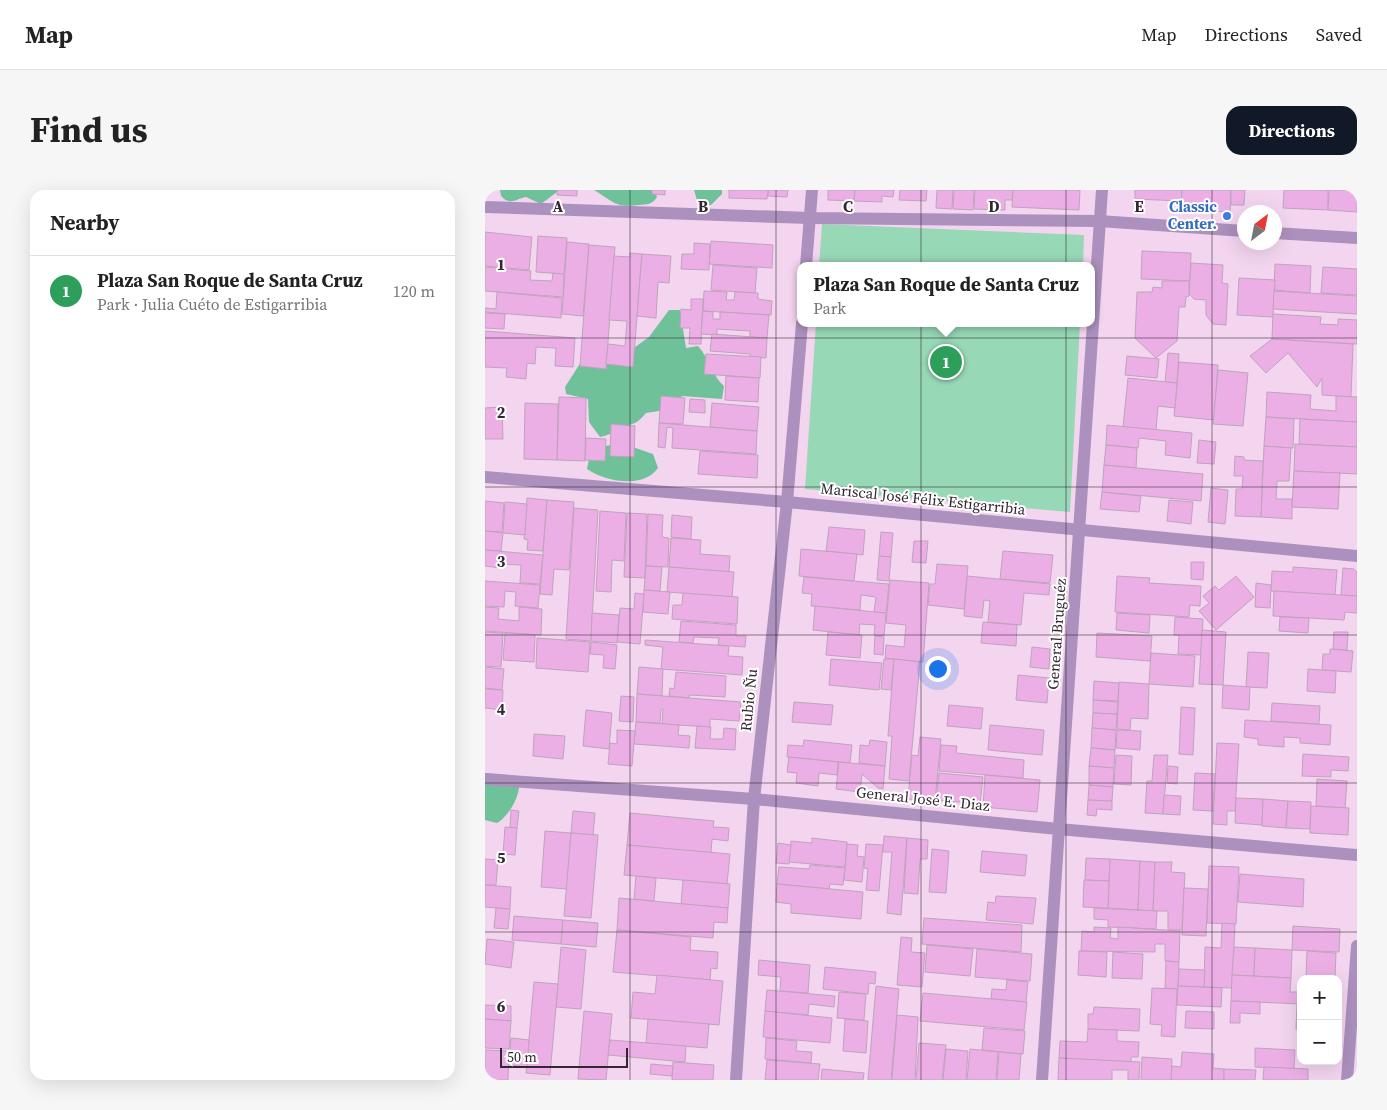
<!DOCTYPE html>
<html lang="en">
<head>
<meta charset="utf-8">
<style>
  :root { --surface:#fff; --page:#f6f6f6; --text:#222; --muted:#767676; --line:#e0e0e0; --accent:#111827 }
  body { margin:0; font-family:"Source Serif 4",serif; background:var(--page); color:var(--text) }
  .controls { position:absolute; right:15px; bottom:15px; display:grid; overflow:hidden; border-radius:10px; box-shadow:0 5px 20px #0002 }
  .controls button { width:45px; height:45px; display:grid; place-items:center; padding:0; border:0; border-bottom:1px solid var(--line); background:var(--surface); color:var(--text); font:25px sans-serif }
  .compass { position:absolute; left:752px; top:15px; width:45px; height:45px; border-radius:50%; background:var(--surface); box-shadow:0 5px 20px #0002; rotate:32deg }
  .scale { position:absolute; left:15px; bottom:12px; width:128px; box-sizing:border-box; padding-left:5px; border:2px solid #322731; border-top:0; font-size:14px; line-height:18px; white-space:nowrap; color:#322731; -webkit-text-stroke:4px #fff; paint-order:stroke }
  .you { position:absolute; left:452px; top:478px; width:18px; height:18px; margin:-12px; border:4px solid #fff; border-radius:50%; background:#1a73e8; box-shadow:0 0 0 8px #1a73e833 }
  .badge { display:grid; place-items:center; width:32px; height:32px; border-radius:50%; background:var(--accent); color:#fff; font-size:16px; font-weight:700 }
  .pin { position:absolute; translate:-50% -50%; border:2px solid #fff; box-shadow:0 1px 5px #0006 }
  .popup { position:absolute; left:312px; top:72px; width:298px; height:65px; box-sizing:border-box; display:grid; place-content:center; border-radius:10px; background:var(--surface); filter:drop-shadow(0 1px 4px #0005); font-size:16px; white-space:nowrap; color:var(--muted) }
  .popup b { font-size:19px; color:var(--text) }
  .popup::after { content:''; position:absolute; left:50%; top:100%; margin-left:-10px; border:10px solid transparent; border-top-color:var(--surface) }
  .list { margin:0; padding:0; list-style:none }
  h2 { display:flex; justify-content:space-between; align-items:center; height:65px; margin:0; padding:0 20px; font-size:21px }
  h2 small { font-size:16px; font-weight:400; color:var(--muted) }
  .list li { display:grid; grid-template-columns:32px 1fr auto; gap:15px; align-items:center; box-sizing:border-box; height:70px; padding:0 20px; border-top:1px solid var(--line) }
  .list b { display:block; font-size:19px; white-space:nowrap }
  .list p { margin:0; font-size:16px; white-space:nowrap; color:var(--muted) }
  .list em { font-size:16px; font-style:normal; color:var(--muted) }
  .map { position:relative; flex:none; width:872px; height:890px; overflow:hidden; border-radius:15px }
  header { display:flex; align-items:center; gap:30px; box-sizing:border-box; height:70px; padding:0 25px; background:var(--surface); border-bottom:1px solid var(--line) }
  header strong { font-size:24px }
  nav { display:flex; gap:28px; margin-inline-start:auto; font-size:18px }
  .intro { display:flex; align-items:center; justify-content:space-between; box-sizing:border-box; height:120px; padding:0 30px }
  h1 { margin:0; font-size:35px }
  .button { padding:12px 22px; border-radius:15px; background:var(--accent); color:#fff; font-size:18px; font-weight:700 }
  main { display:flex; gap:30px; padding:0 30px }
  aside { flex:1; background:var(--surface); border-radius:15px; box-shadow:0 5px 20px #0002 }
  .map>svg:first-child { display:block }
  .green { fill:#97d8b7 }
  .forest { fill:#6fc199 }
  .building { fill:#ebafe6; stroke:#bfa3bc }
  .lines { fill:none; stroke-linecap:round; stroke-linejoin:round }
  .minor { stroke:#ac90bd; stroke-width:12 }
  .tertiary { stroke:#ac90bd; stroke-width:12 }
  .grid { fill:none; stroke:#322731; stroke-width:1; stroke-opacity:0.55 }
  .shop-dot { fill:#3f7fe0; stroke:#fff; stroke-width:2 }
  .labels { text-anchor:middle; stroke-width:4; stroke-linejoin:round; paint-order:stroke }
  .shop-label { font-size:15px; font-weight:bold; fill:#366cbe; stroke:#fff; text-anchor:end }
  .street-label { font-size:15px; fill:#322731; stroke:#fff }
  .grid-label { font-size:16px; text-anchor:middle; font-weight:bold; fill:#322731; stroke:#fff; stroke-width:4; stroke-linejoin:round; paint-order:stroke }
</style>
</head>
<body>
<header>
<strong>Map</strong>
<nav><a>Map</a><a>Directions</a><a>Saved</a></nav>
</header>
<div class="intro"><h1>Find us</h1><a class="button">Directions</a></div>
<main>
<aside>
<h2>Nearby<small></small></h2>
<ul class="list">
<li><span class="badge" style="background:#2e9e5b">1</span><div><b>Plaza San Roque de Santa Cruz</b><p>Park · Julia Cuéto de Estigarribia</p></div><em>120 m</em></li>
</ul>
</aside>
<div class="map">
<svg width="872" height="890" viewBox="0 0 872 890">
  <rect width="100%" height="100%" fill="#f3d5ef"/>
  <g class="green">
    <path d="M337,34L599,45L598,76H334Z"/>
    <path d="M331,133H595L585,322L320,299Z"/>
  </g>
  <g class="forest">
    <path d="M15,0H81L72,2L56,14L41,7C31,9 25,16 16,6Z"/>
    <path d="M109,0H169L172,7C167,15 162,14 154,15C130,18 129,12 109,0Z"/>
    <path d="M209,0H237V4L226,15H218L212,10Z"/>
    <path d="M184,120H195L201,158L213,156C224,168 228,187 239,196L237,209L197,206L181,220L161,223C151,235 150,232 138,238C129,242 125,245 115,247L104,232L103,209L81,204L80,197L98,169L135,168L164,147Z"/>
    <path d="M136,253L168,264L173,278C158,299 121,292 102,279L106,259Z"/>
    <path d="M0,583L30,586L34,591C36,605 24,626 12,633L0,630Z"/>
  </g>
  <g class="building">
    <path d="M72,0H92V6L72,5Z"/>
    <path d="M167,0H180V5L167,4Z"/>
    <path d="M244,0H283L282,9L244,8Z"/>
    <path d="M284,0H303L302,7L283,6Z"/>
    <path d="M343,0H370L369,11L343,10Z"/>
    <path d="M370,0H409L408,7L397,6V12L369,11Z"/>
    <path d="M415,0H442L441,11L414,10Z"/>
    <path d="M452,0H468L467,19L451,18Z"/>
    <path d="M469,0H489L488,20L468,19Z"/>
    <path d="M490,0H528L527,10H520V20L489,19Z"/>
    <path d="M528,0H595L594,20L527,17Z"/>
    <path d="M650,0H697L696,11L650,9Z"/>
    <path d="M697,0H746L745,22L696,19Z"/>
    <path d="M746,0H760L759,15H746Z"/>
    <path d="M799,0H843V20L798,18Z"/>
    <path d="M844,0H872V22L843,20Z"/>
    <path d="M0,42L47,47L44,80L0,76Z"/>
    <path d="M53,46L82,48L79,84L51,82Z"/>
    <path d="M226,51L288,55L287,78L224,74Z"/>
    <path d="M82,52L104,54L98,126L77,124Z"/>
    <path d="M209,53L225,54L224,80L196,79L197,64H209Z"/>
    <path d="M104,55L130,57L121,179L95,176Z"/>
    <path d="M657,61L706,63L705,91L656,89Z"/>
    <path d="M145,63L157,64L148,177L121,174L123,154L140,156L142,131L124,130L129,66L145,67Z"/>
    <path d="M157,64L186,66L184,93L173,92L171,128L152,126Z"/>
    <path d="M706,73L738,75L737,93L743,94L741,135L728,134L721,125V110L709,109L704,104Z"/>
    <path d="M790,74L826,76L825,103L789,100Z"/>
    <path d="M228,75L272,78L270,103L226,100Z"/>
    <path d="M0,77L46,81L45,90L67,91L68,83L79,84L78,107L0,101Z"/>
    <path d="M838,77L872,79V105L836,103Z"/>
    <path d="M754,88L790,90L788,127L752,125Z"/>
    <path d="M677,91H704V106L701,107L700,117H694L692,151L671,168L650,148L652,102H667L668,97L677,98Z"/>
    <path d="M219,101L242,102L241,110H249L250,102L273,103V109L287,111L286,125L218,121Z"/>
    <path d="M789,101L872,106V124L788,119Z"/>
    <path d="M12,102L77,108L76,128L0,122V118L11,119Z"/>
    <path d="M206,109H218L216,154H204L205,138H195L196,119L206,120Z"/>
    <path d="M218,121L228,122V129H235V122L284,125L282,148L265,147V141L232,139V145L216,144Z"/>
    <path d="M0,123L20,124L19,139L0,138Z"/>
    <path d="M788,124L836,127L835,134L853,135V129L872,130V154L787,149Z"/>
    <path d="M0,141L90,148L88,177L70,176L71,158L51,157L50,174L42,173L41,189L21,187L22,178L0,177Z"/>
    <path d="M227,144L282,148L281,168L265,167V164L225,161Z"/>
    <path d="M787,149L868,154L866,207L837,205V188L832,197L803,163L781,183L765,166Z"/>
    <path d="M683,163L694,164L692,193L680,192Z"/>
    <path d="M221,164L276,167L275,188L219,184Z"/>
    <path d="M642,166L674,169L672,188L640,185Z"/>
    <path d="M694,172L733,175L729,230L689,226Z"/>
    <path d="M733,180L763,183L758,236L728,234Z"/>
    <path d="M241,186L274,188L273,212L240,210Z"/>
    <path d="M643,188L692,193L690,218L673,216L671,240L638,237Z"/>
    <path d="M782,202L826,205L825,219L851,221V206L872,207V232L781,227Z"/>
    <path d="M176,206L200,208L198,234L174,233Z"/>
    <path d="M74,207L101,208L100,271L72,270Z"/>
    <path d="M205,209L220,210V223L204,222Z"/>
    <path d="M40,213L73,214L72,270L39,269Z"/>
    <path d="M227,213L274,217L272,241L225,237Z"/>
    <path d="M17,217L18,249H0V218Z"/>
    <path d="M781,227L809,229L808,258L779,256Z"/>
    <path d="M815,229L872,232V257L814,254Z"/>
    <path d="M174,233L272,241L271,264L187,258L188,238L182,237L180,258L173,257Z"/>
    <path d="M126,234L150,236L149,267L125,266Z"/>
    <path d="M622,235L707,243L705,268L680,265L681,251L654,248L653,258L621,255Z"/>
    <path d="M101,248L121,249L120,271L100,270Z"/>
    <path d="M714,250L731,252L729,274L712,273Z"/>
    <path d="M810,254L872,257V284L809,281Z"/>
    <path d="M621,255L652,258L651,278L619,275Z"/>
    <path d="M779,256L806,258L804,291H792L791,309H807V329L776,327Z"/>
    <path d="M215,261L273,265L272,288L213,284Z"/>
    <path d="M750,266L759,267V270L778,271L776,327L750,326L751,299H757L758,286H749Z"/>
    <path d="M619,275L718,284L716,311L617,302Z"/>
    <path d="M809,281L855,283L853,319L807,317Z"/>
    <path d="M726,298L743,300L740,334L723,332Z"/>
    <path d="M617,302L656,306L654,322L615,319Z"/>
    <path d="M42,308L62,310L58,361L42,360L43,350L39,349Z"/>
    <path d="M62,310L89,312L84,380L69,379L67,405L55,404Z"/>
    <path d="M684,310L708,312L706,334L682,331Z"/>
    <path d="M0,311L19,313L17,342L0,341Z"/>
    <path d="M20,312L42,314L40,345L18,343Z"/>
    <path d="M89,318L113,320L106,451L81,449Z"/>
    <path d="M115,321L141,323L139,371L127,370L126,402L111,401Z"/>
    <path d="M142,323L162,324L160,388L139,387Z"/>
    <path d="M163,324L178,325L177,347L184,348L183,377L161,376Z"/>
    <path d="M187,325L207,327L206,349L186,347Z"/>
    <path d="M344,337L380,340L378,365L341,361Z"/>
    <path d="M0,341L18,343L16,361L0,360Z"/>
    <path d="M396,342L408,343L406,367L394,366Z"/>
    <path d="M186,348L216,350L215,364L245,366L244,382L184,377Z"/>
    <path d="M429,351H443L441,373L427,372Z"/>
    <path d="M316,359L372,364L369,391L314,386Z"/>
    <path d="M0,360L58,365L55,394L35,393L36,375L16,374L15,378L0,376Z"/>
    <path d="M518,361L568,365L565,393L515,389Z"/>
    <path d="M394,366L406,367L404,391L392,390Z"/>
    <path d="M706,372H719L718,390L706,389Z"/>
    <path d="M452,374L483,376L479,419L443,415L445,394H450Z"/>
    <path d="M161,376L177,377L175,401L159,400Z"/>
    <path d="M184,377L249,382L247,407L182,402Z"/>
    <path d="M808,377L852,380L850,405L786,401L787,381L808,382Z"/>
    <path d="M858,378L869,379L872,382V406L856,405Z"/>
    <path d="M482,386L565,394L564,405L539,403L536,435L503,432L505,411L499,410L497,428L479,426Z"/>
    <path d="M632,386L665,388L664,393L716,396L715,416L705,415L704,427L630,422Z"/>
    <path d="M751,386L769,407L731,440L714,421L724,413L718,406L730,396L734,400Z"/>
    <path d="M319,387L404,394L401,423L389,422L391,407L376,405L375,420L326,416L327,404L317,403Z"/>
    <path d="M405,390L444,393L438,472L400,468L401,455L419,457L421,435L401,433Z"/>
    <path d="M0,391L55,395L53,418L30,416L31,402L20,401L19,417L0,416Z"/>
    <path d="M771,393L786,395L785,418L770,417Z"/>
    <path d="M159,400L185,402L183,424L158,422Z"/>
    <path d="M789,401L872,406V423L860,422L859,430L788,426Z"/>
    <path d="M150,403L159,404L155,454L132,452L135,418L149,419Z"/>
    <path d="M198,403L253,407L252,434L187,429L188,415H197Z"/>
    <path d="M330,416L401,423L399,446L389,445L390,435L375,434L374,445L328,440Z"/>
    <path d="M0,417L14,418L13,429L34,431V417L57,419L56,445L0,441Z"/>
    <path d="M107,423L134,425L132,453L106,451Z"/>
    <path d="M632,423L665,425L664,443L631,440Z"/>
    <path d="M690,427L718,429L716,465L693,464L694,445H689Z"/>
    <path d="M795,427L824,428L823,443L794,441Z"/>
    <path d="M196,431L251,435V446H261L260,457L233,455L234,448L209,447L208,453L194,452Z"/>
    <path d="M498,432L532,435L531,456L496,453Z"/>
    <path d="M717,440L741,442L738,495L714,494Z"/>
    <path d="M0,442L18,443L16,477L0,476Z"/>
    <path d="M343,442L377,445L375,468L341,465Z"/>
    <path d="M849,442H863L862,460L848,459Z"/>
    <path d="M20,443L50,445L49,472L18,470Z"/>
    <path d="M612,443L667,446L665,471L611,467Z"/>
    <path d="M390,446L399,447L398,465L389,464Z"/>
    <path d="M52,448L105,452L103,482L51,478Z"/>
    <path d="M160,450L244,456L243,466L258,467L257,485L176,479L178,457L160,455Z"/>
    <path d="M106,452L132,455L130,479L118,478L119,465L105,464Z"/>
    <path d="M547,457L565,459L564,479L545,477Z"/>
    <path d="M845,459L868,461L866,482L837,480L838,464H845Z"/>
    <path d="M763,462L784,463L782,498L761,497Z"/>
    <path d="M666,463L710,466L708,497L664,494Z"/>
    <path d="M346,469L397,473L394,500L344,495Z"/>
    <path d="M399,469H409L406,500L396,499Z"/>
    <path d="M409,469L435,472L424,591L404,589L407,546H403Z"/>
    <path d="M0,477L19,479L17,500L0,498Z"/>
    <path d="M154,477L178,479L177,506L152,504Z"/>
    <path d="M823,479L851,481L850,503L822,501Z"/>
    <path d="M191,482L241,486L240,507L204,505V508L184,506L185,498L189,499Z"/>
    <path d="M533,485L564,488L562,513L531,510Z"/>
    <path d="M609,491L634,493L633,511L608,510Z"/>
    <path d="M634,492L664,494L663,529L646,528L645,540L632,539Z"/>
    <path d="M738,495L765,497L764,520L737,518Z"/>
    <path d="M0,499L18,500L17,520L0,518Z"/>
    <path d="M152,504L256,512L254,531L225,529V537L177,534L178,519H176L175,533L151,532Z"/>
    <path d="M136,506L149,507L148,532L134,531Z"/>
    <path d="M608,510L633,512L632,524L608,523Z"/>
    <path d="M309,512L348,515L346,535L307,532Z"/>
    <path d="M787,513L835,516L834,534L786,531Z"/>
    <path d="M464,515L498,518L496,539L462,536Z"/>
    <path d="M696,517L710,518L708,565L694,564Z"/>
    <path d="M101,520L127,523L124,559L98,556Z"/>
    <path d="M608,523L632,524L631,540L607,538Z"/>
    <path d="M760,530L846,535L845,555L815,553V548L799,547V557L773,555V549L759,547Z"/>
    <path d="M151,532L194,535L193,545L205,546L204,558L149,554Z"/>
    <path d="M505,535L559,540L557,565L503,560Z"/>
    <path d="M212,536L226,537L225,549H238L239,538L251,539L250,560L210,558Z"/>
    <path d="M607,538L631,540L630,560L606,558Z"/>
    <path d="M132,540L150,541L147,576L123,574L125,553L132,554Z"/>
    <path d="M632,540L656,541L655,560L631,558Z"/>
    <path d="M49,544L80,546L78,569L48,566Z"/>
    <path d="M435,547L456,549L450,611L423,609L427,565L433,566Z"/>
    <path d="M319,550L367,555L365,573L302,567L303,555L318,556Z"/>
    <path d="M385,550L402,552L400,576L374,573L375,555L384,556Z"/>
    <path d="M732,553L754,554L750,621H742V635L728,634Z"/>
    <path d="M456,555L472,556L471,563L539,570L538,588L454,581Z"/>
    <path d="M606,558L630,560L629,578L604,576Z"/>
    <path d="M818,564L864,567L863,581L846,580V587L817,586Z"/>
    <path d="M631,565L647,566L646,595L629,594Z"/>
    <path d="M669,565H683L678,624L660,623L662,591H667Z"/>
    <path d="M304,567L353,572L352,585L334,583L333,596L311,593L312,583L302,582Z"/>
    <path d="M354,572L400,576L398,599L393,598L377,584L375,602L351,599Z"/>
    <path d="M604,576L629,578L628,597L604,595Z"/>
    <path d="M683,576L693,577L692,594L682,593Z"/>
    <path d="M454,583L498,587L495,614L451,610Z"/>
    <path d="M710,583L730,584L728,621L708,620Z"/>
    <path d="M500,585L555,590L552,622L498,617Z"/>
    <path d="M832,589L862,591L860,618L831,616Z"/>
    <path d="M604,595L628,597L627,611L603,610Z"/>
    <path d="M679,605L696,606L695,625L678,624Z"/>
    <path d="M751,608L778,609L777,635L750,633Z"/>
    <path d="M778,609L803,611L801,638L777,636Z"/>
    <path d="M603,610L627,611V620L612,619L611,626L602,625Z"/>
    <path d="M803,611L826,612L825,639L801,638Z"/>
    <path d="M826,616L864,618L863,645L825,643Z"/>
    <path d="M26,620L34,621L32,638L25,637Z"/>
    <path d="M88,621L110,623L108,645L86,643Z"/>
    <path d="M145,623L229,631L228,637L244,638L243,651L227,649L226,663L142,655Z"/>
    <path d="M20,637L32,638L30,665L18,664Z"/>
    <path d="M60,641L86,643L82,699L56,697Z"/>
    <path d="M86,643L113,645L106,728L79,726Z"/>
    <path d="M399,646L422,648L416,725L402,723L407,662H398Z"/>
    <path d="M327,648L362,652L360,677L304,672L306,651L327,653Z"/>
    <path d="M422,648L443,650L442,669H435L433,704L419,703Z"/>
    <path d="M293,653L306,655L304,674L291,673Z"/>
    <path d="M362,654L373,655L372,666L379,667L377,692L359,690Z"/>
    <path d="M381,654L398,655L394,701L381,700L383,679L379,678Z"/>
    <path d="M142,655L245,664L242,694L139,685Z"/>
    <path d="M447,659L464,661L461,703L444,702Z"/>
    <path d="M497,661L542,665L540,686L495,682Z"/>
    <path d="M601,668L625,669L624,691L600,690Z"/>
    <path d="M0,669L13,670L11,695H0Z"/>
    <path d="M625,669L655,671L653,720L623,718Z"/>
    <path d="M655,671L670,672L668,721L653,720Z"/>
    <path d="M670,672H687L686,682L700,683L697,740H683V721H668Z"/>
    <path d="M325,675L360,678L358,695L345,694L344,699L292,694L294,677L324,679Z"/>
    <path d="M724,676L754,677L751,734L722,733Z"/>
    <path d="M755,684L819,689L818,717L753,712Z"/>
    <path d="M151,686L171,688L169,711L149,709Z"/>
    <path d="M198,690L245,694L243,718L196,714Z"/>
    <path d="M599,690L624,691L623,718L598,717Z"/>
    <path d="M292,694L378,702L376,729L306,723V714L291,712Z"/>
    <path d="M0,695L26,697L25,719L0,717Z"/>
    <path d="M699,698L723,699L721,746L697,745Z"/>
    <path d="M511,706L551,708L548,734L501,730L503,712L510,713Z"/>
    <path d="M134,708L243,718L242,733L229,732L228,748L132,740Z"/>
    <path d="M11,718L25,719L23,739L9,738Z"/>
    <path d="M609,718L672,721L671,739L623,737V730L609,729Z"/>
    <path d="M29,726L78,730L76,754L27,750Z"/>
    <path d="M439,728L537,735L536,762L437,754Z"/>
    <path d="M78,730L113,733L111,757L76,754Z"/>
    <path d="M737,733L750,734L747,798L719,797L720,757L736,758Z"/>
    <path d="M808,736L855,739L854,762L807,760Z"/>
    <path d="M609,737L626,738L625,748L633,749V737L695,741L694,772L680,771V754H670V762L596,761L597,741L609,742Z"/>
    <path d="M132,740L206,747L205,760L233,762L232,779L226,778L225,790L128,782Z"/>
    <path d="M416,747L427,748L426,762L440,763L437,797L412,795Z"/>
    <path d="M2,749L29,752L26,778L0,774Z"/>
    <path d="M442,755L488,759L485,786L440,782Z"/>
    <path d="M76,757L101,760L96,819L71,817Z"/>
    <path d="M749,757L770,758L769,786L747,785Z"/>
    <path d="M770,758L807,760L806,788L769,786Z"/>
    <path d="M492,759L547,764L545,791L490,787Z"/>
    <path d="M594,761L622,762L621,787L593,785Z"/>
    <path d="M822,761L851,763L850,789H821Z"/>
    <path d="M628,762L658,764L657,789L627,788Z"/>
    <path d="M274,770L325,775L323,803L295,801L296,787L273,785Z"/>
    <path d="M681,771L694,772L693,799L680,798Z"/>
    <path d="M340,777L391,782L390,794L384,793L383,804L338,799Z"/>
    <path d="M694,779L720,780L719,797L693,796Z"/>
    <path d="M172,785L238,791L234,835L146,828L148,802L170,804Z"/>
    <path d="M747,785L806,788L805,802H816V814L746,811Z"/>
    <path d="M522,790L543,792L541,812L506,809L507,799L521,800Z"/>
    <path d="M49,792L73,794L65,885L41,883Z"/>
    <path d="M391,796L414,799L406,890H383Z"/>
    <path d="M693,796L737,798L736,817L692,815Z"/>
    <path d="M667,798L692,799L690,847L676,846L677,835L665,834Z"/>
    <path d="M282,800L350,806L349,817L324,814L323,825L280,821Z"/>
    <path d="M354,802L381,804L379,830L352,828Z"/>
    <path d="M438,803L542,812L539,840L435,831Z"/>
    <path d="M746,811L775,812V824L755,823V833H745Z"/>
    <path d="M812,814H816V840L811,839Z"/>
    <path d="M0,815L26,816V831L0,829Z"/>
    <path d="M609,817L655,819L654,841L603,839V824H608Z"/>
    <path d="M99,821L127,824L121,890L93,889Z"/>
    <path d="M280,821L347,828L345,853L278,847Z"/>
    <path d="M701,821L729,822V839L700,838Z"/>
    <path d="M412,825L433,827L430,890H407Z"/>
    <path d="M0,829L26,831L24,859L0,858Z"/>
    <path d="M163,829L224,834L222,858L161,853Z"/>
    <path d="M360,829L383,831L381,863L358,861Z"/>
    <path d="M499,838L540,841L538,864L497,860Z"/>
    <path d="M603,839L632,840V851L654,852L653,867H646V872L574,868L575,851L602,852Z"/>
    <path d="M26,848L44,850L42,877L24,875Z"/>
    <path d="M281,848L312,851L311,861L327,862L326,873L280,869Z"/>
    <path d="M125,850L201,856L200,872L123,865Z"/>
    <path d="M434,853L461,855L457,890H431Z"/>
    <path d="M770,858L810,860L809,879L770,877Z"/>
    <path d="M461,859L483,861L481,890H458Z"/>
    <path d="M485,859L513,862L511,890H482Z"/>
    <path d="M0,860L24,861L23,890H0Z"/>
    <path d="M514,862L536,864L534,890H512Z"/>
    <path d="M697,862L729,864L728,878L739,879V890H686L687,876L696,877Z"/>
    <path d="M657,867L687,869L686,890H656Z"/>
    <path d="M574,868L655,872L654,890H643V880H627V890H573Z"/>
    <path d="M282,870L335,874L333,890H280Z"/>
    <path d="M188,872L229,875L228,890H187Z"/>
    <path d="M166,874L188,876L187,886L165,884Z"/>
    <path d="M779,877L823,879V890H778Z"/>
    <path d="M337,879L379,883L378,890H336Z"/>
    <path d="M739,879L771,880L770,890H739Z"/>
  </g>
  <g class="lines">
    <g class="minor">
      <path d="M0,17L325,28L614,31L759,41"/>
      <path d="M789,43L872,48"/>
      <path d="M321,76L327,0"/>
      <path d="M0,287L302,312L872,366"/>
      <path d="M0,589L269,609L573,639L872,665"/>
      <path d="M251,890L269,609L302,312L317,133"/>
      <path d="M557,890L617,0"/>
    </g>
    <path class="tertiary" d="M862,890L872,756"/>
  </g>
  <path class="grid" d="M145,0V890M291,0V890M436,0V890M581,0V890M727,0V890M0,148H872M0,297H872M0,445H872M0,593H872M0,742H872"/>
  <circle class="shop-dot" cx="742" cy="26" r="5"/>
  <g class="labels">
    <g class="shop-label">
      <text x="732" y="22">Classic<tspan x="732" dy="17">Center.</tspan></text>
    </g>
    <g class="street-label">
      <text transform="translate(438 309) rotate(6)" y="5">Mariscal José Félix Estigarribia</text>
      <text transform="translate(572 444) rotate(-86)" y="5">General Bruguéz</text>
      <text transform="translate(264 510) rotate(-84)" y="5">Rubio Ñu</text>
      <text transform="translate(438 609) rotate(6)" y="5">General José E. Diaz</text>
    </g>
  </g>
  <g class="grid-label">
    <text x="73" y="22">A</text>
    <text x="218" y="22">B</text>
    <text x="363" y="22">C</text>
    <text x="509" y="22">D</text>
    <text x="654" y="22">E</text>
    <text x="16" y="80">1</text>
    <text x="16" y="228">2</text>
    <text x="16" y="377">3</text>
    <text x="16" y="525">4</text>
    <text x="16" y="673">5</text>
    <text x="16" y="822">6</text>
  </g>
</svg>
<div class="controls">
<button>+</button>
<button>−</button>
</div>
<svg class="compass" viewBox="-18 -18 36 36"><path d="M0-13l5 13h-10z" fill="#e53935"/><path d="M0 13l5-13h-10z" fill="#767676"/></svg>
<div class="scale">50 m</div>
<div class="you"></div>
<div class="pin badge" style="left:461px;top:172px;background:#2e9e5b">1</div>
<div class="popup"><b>Plaza San Roque de Santa Cruz</b>Park</div>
</div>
</main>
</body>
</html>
